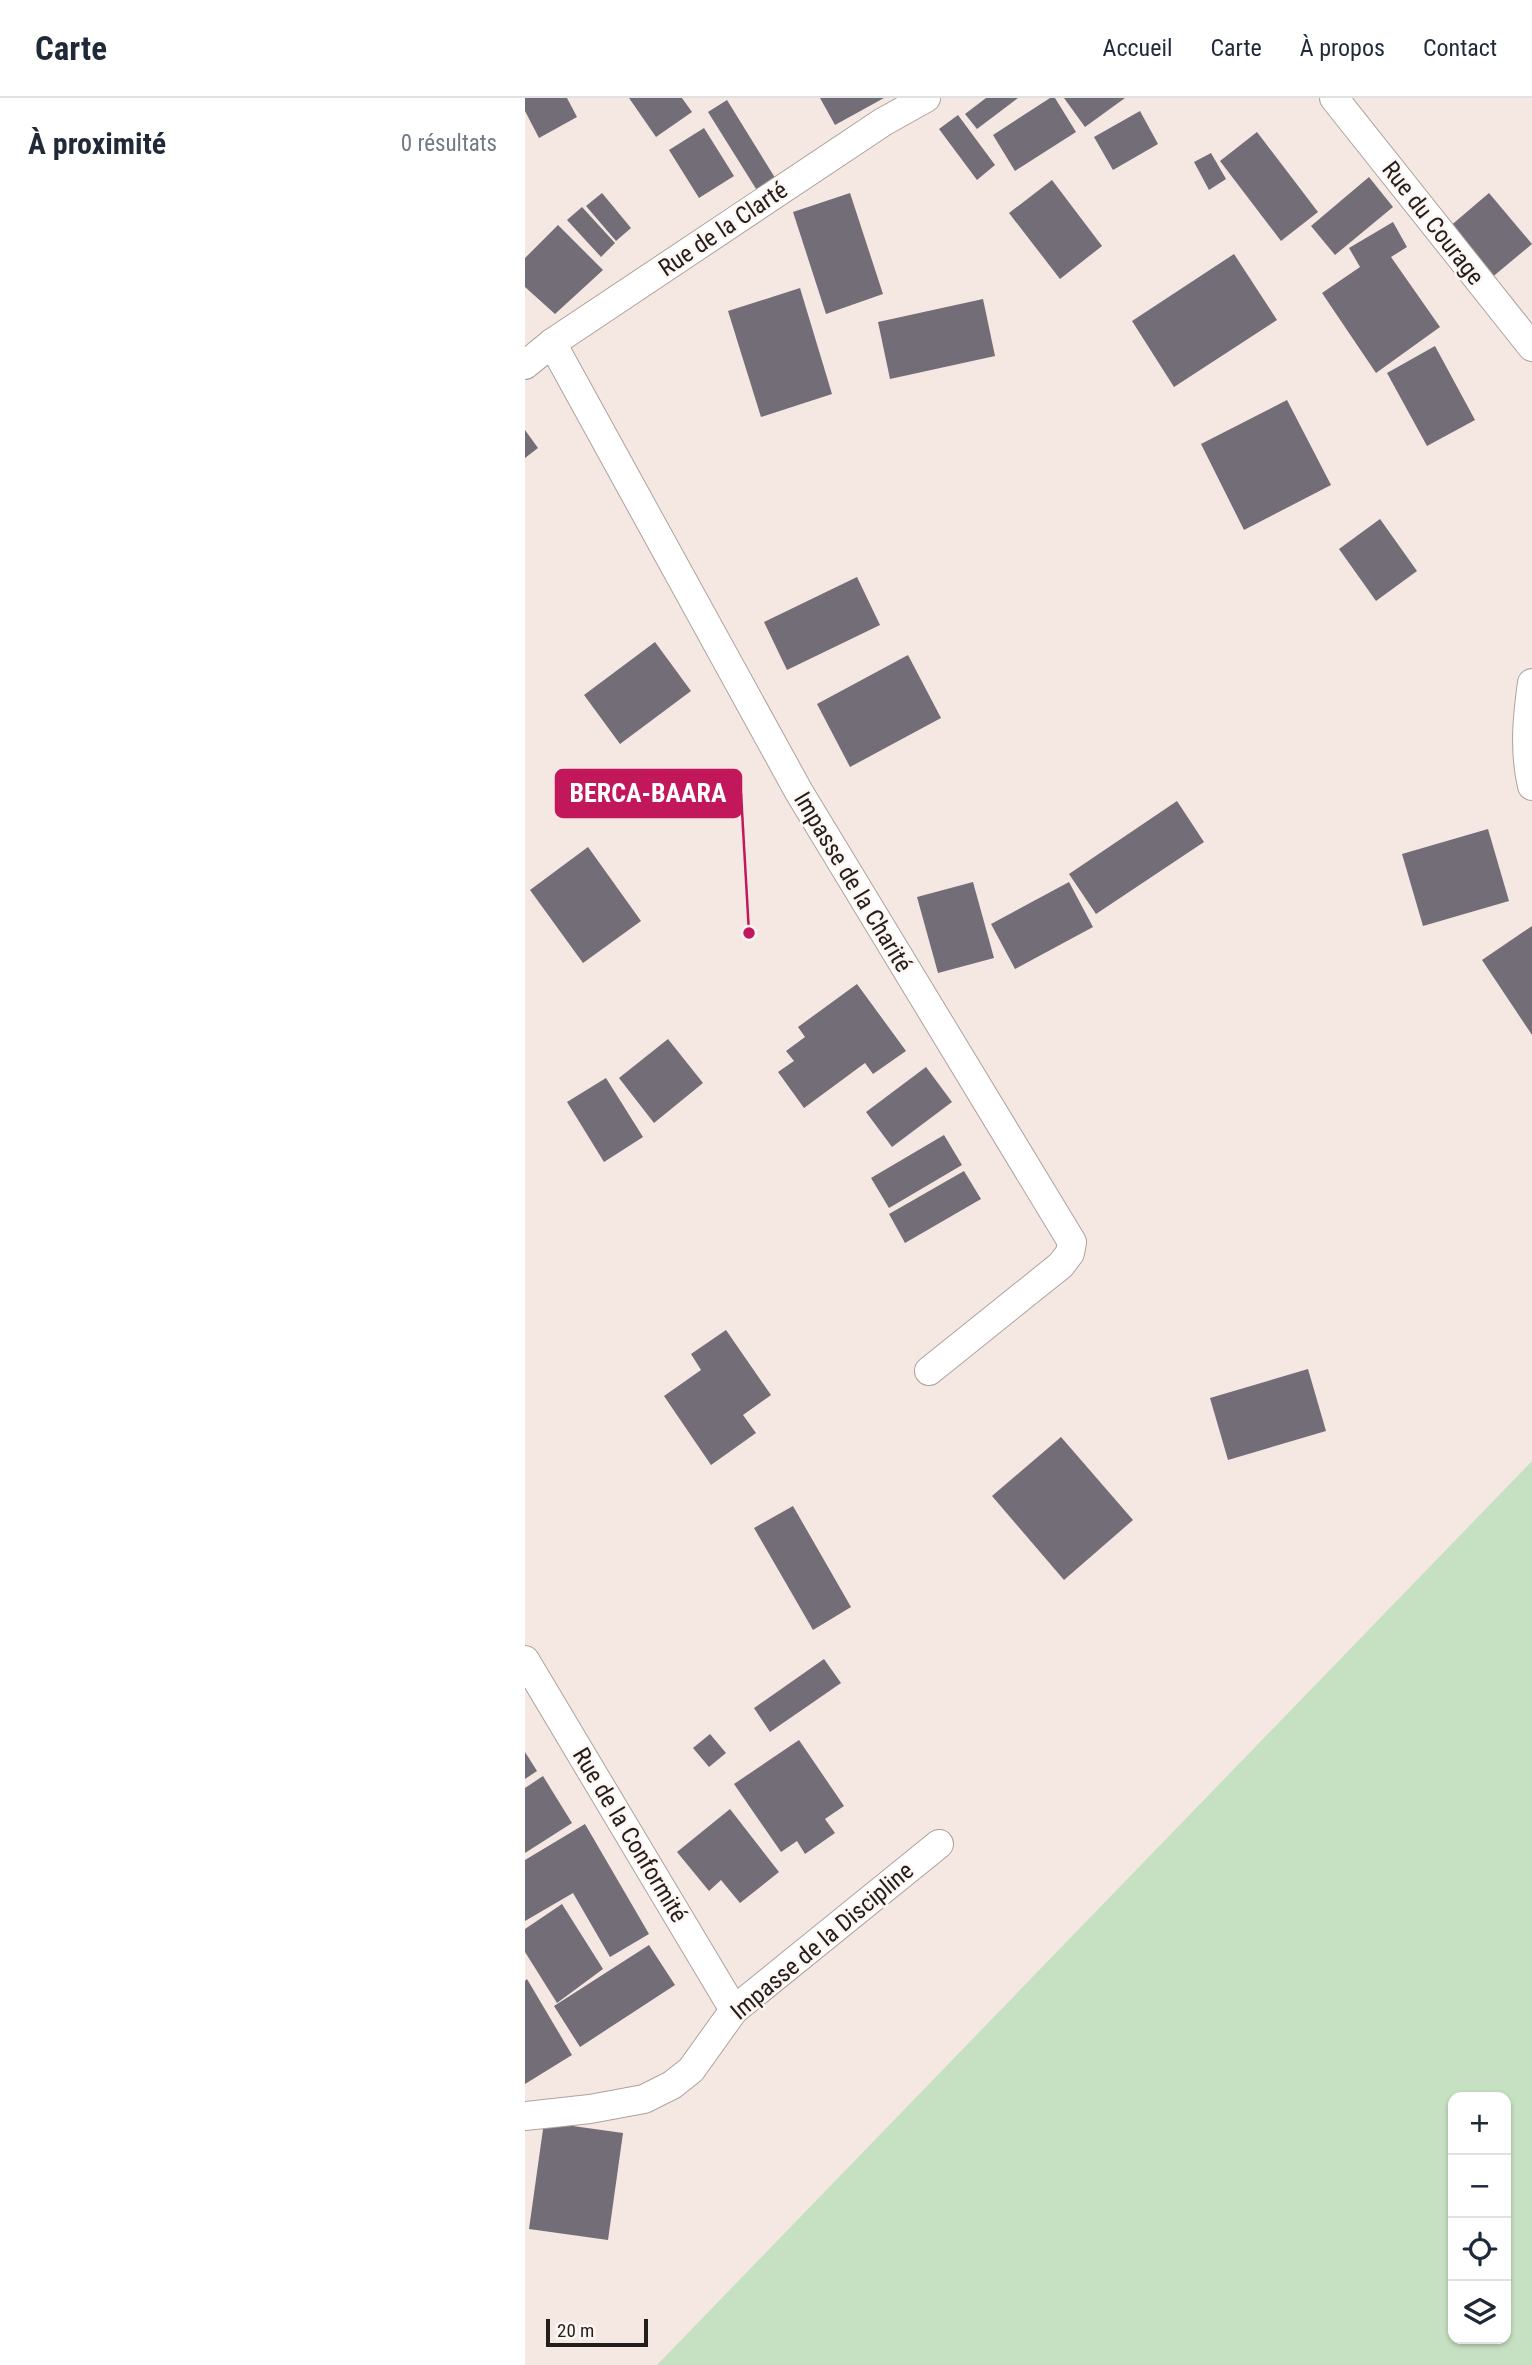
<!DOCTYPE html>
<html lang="fr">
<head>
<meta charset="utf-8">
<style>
  :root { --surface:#fff; --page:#f6f6f7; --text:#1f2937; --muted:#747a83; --line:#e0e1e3 }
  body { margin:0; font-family:"Roboto Condensed",sans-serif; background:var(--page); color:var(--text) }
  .controls { position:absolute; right:21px; bottom:21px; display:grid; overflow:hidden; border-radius:14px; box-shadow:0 2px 5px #0004 }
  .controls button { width:63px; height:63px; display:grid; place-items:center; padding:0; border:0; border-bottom:2px solid var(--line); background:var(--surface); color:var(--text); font:35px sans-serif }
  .scale { position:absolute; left:21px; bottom:18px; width:102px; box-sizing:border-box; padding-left:7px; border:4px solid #231e1c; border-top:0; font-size:19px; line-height:24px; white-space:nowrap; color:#231e1c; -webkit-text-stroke:5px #fef6f3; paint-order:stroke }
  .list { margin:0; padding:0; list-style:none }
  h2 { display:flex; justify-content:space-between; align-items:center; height:91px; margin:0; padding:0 28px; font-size:30px }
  h2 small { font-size:23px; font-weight:400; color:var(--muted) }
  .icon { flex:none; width:38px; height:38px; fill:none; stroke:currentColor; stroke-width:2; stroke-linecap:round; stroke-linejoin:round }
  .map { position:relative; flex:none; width:1007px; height:2267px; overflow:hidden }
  header { display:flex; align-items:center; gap:42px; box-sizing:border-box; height:98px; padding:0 35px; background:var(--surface); border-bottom:2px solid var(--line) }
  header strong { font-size:33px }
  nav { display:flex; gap:38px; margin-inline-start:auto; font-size:24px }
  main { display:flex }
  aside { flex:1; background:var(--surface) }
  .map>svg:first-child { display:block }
  .green { fill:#c6e1c1; fill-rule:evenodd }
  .building { fill:#726d77 }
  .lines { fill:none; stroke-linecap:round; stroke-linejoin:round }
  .minor-casing { stroke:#aea29d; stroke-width:30 }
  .minor { stroke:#fff; stroke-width:28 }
  .labels { text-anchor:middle; stroke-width:5; stroke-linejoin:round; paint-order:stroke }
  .street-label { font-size:24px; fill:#231e1c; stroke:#fef6f3 }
  .leader { fill:none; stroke:#c2185b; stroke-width:2.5 }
  .callout-dot { fill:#c2185b; stroke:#fef6f3; stroke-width:2.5 }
  .callout { fill:#c2185b; stroke:#c2185b; stroke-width:2.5 }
  .callout-label { font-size:26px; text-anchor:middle; font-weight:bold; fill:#fff }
</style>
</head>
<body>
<header>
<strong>Carte</strong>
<nav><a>Accueil</a><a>Carte</a><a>À propos</a><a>Contact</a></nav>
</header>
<main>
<aside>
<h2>À proximité<small>0 résultats</small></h2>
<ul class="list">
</ul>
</aside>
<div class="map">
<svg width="1007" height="2267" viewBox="0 0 1007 2267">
  <rect width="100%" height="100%" fill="#f5e8e3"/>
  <path class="green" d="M1007,1363V2267H132ZM928,1999H981V2241H928Z"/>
  <g class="building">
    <path d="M0,0H42L52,19L14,40L0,13Z"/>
    <path d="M104,0H157L167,14L131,39Z"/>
    <path d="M295,0H359L310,27Z"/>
    <path d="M461,0H493L452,31L440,16Z"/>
    <path d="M525,0H530L551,34L490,73L468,37Z"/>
    <path d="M539,0H600L560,29Z"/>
    <path d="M202,2L252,83L233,94L183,14Z"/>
    <path d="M615,13L633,46L588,72L569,39Z"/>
    <path d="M433,17L470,67L452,82L414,31Z"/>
    <path d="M179,30L209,78L174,100L144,52Z"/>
    <path d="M732,34L793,114L756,143L695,63Z"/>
    <path d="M686,55L701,81L684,92L669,64Z"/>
    <path d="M844,79L868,109L810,157L786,128Z"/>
    <path d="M527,82L577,148L535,181L484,115Z"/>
    <path d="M77,95L106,130L91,143L61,108Z"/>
    <path d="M325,95L358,196L301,216L268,114Z"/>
    <path d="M964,95L1007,146L965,181L923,130Z"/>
    <path d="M57,109L90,145L76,159L42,122Z"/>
    <path d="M868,124L882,149L866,159L915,229L851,275L797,195L835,169L824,150Z"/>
    <path d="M33,127L78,172L30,216L0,189V160Z"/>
    <path d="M709,156L752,222L649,289L607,223Z"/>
    <path d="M275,190L307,296L236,319L203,213Z"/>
    <path d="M458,201L470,258L365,281L353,224Z"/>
    <path d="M910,248L950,322L902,348L862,275Z"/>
    <path d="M762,302L806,387L719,432L676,346Z"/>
    <path d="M0,332L13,350L0,360Z"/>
    <path d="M855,421L892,473L851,503L814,451Z"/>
    <path d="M332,479L355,527L262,572L239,524Z"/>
    <path d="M130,544L166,593L95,646L59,597Z"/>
    <path d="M383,557L416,620L325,669L292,606Z"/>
    <path d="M652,703L679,744L571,816L544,776Z"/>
    <path d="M963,731L984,803L898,828L877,756Z"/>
    <path d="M63,749L116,823L58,865L5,792Z"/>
    <path d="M448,784L469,860L413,875L392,799Z"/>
    <path d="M544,784L568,829L490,871L466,826Z"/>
    <path d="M1007,828V937L957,862Z"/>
    <path d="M332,886L381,953L348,976L340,965L279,1010L253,974L269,963L261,953L280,939L273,929Z"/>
    <path d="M143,941L178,985L129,1025L94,980Z"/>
    <path d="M401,969L427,1004L367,1049L341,1014Z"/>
    <path d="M81,980L118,1039L79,1064L42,1004Z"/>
    <path d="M419,1037L437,1067L364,1110L346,1080Z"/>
    <path d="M439,1073L456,1101L380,1145L364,1116Z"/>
    <path d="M201,1232L246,1297L218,1317L231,1335L186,1367L139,1298L176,1272L166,1256Z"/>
    <path d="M783,1271L801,1333L703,1362L685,1300Z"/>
    <path d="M536,1339L608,1422L539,1482L467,1398Z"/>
    <path d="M268,1408L326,1509L288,1532L229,1430Z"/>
    <path d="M299,1561L316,1585L245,1634L229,1610Z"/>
    <path d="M185,1636L201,1655L184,1669L168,1650Z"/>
    <path d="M274,1642L319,1708L300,1721L310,1735L280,1756L272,1743L256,1754L209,1686Z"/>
    <path d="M0,1654L12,1673L0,1681Z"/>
    <path d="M18,1678L47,1725L0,1755V1690Z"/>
    <path d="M205,1711L254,1774L215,1805L196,1782L184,1793L152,1754Z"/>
    <path d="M60,1726L124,1836L85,1859L48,1795L0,1823V1762Z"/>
    <path d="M37,1806L78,1871L32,1905L0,1854V1831Z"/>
    <path d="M124,1847L150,1887L55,1949L29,1908Z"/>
    <path d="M2,1881L47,1957L0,1986V1883Z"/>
    <path d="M19,2024L98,2035L83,2142L4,2131Z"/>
  </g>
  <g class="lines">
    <defs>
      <g id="minor">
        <path d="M809,0L1007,249"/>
        <path d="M27,245L274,694L547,1144L545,1155L536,1167L404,1273"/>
        <path d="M0,267L27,245L358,24L401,0"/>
        <path d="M1007,585C1002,620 999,653 1007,688"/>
        <path d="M0,1562L209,1912"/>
        <path d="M0,2018L65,2011L119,2001L147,1987L166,1972L209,1912L414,1746"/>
      </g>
    </defs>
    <use href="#minor" class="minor-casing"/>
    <use href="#minor" class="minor"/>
  </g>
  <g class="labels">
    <g class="street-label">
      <text transform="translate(908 125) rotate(52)" y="8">Rue du Courage</text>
      <text transform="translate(198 131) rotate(-34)" y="8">Rue de la Clarté</text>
      <text transform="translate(328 784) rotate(59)" y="8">Impasse de la Charité</text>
      <text transform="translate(105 1737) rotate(59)" y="8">Rue de la Conformité</text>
      <text transform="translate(297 1843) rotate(-40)" y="8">Impasse de la Discipline</text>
    </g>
  </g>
  <path class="leader" d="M224 835L216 695"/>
  <circle class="callout-dot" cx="224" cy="835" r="7"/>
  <rect class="callout" x="31" y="672" width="185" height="47" rx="7"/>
  <g class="callout-label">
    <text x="123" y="704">BERCA-BAARA</text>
  </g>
</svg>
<div class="controls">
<button>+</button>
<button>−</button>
<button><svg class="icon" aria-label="locate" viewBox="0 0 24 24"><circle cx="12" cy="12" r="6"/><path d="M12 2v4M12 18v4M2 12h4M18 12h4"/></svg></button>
<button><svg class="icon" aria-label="layers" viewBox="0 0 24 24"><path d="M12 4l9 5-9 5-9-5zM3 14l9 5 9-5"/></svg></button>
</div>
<div class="scale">20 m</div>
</div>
</main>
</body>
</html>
